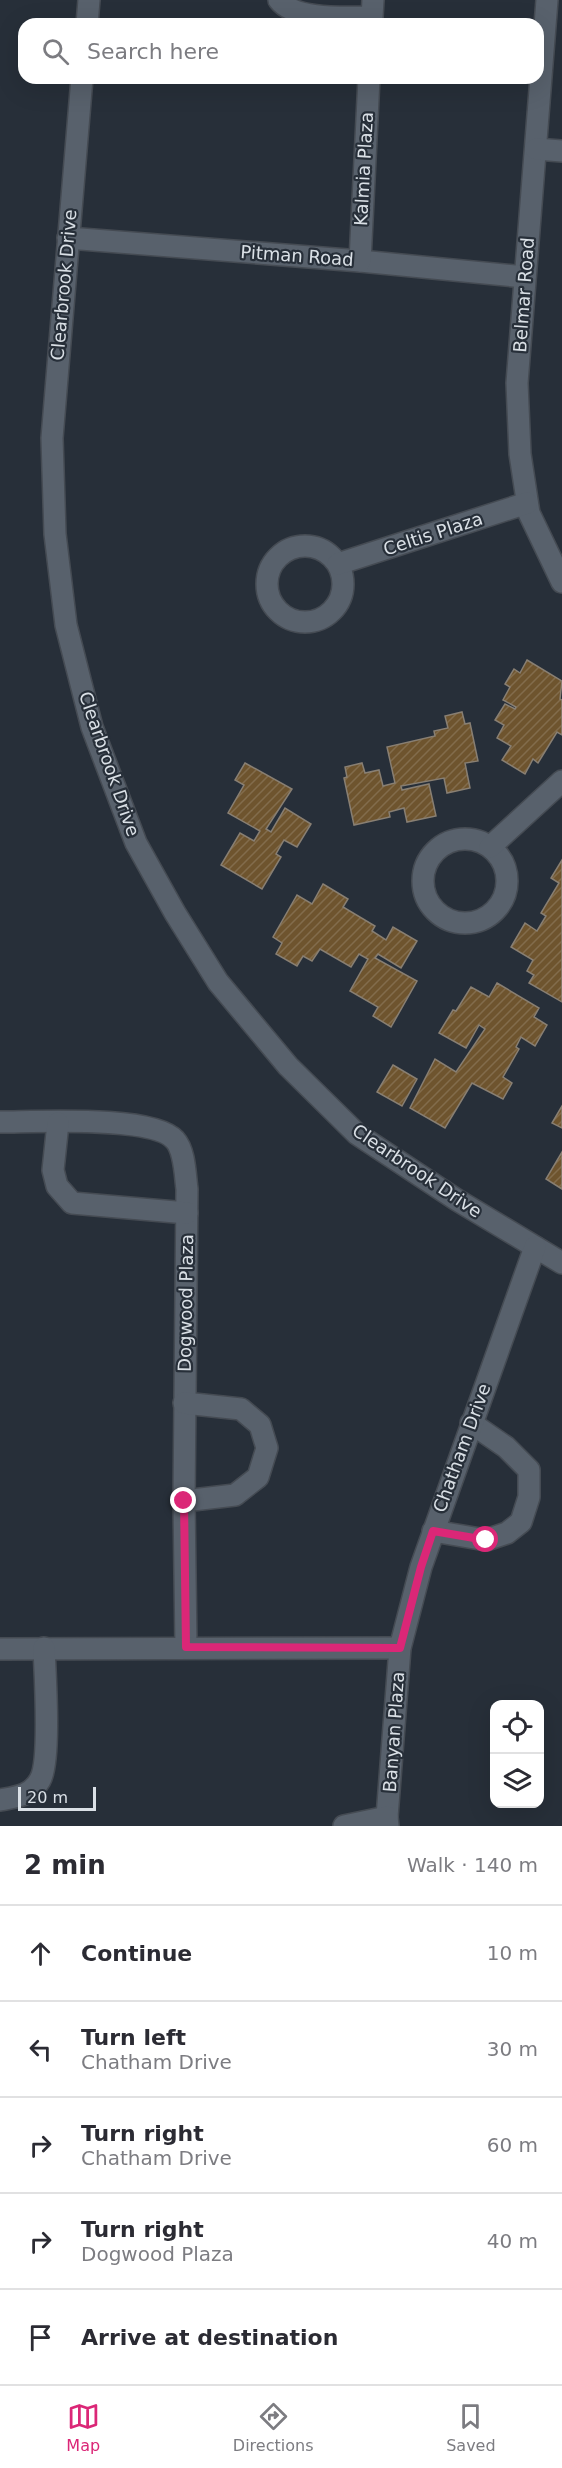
<!DOCTYPE html>
<html lang="en">
<head>
<meta charset="utf-8">
<style>
  :root { --surface:#fff; --page:#f7f7f7; --text:#2b2b33; --muted:#7c7c81; --line:#e1e1e2; --accent:#db2777 }
  body { margin:0; font-family:"DejaVu Sans",sans-serif; background:var(--page); color:var(--text) }
  .controls { position:absolute; right:18px; bottom:18px; display:grid; overflow:hidden; border-radius:12px; box-shadow:0 6px 24px #0002 }
  .controls button { width:54px; height:54px; display:grid; place-items:center; padding:0; border:0; border-bottom:2px solid var(--line); background:var(--surface); color:var(--text); font:30px sans-serif }
  .scale { position:absolute; left:18px; bottom:15px; width:78px; box-sizing:border-box; padding-left:6px; border:3px solid #dae0e6; border-top:0; font-size:16px; line-height:21px; white-space:nowrap; color:#dae0e6; -webkit-text-stroke:4px #272f39; paint-order:stroke }
  .stop { position:absolute; width:18px; height:18px; margin:-14px; border:4px solid #db2777; border-radius:50%; background:#fff }
  .stop.end { background:#db2777; border-color:#fff; box-shadow:0 2px 6px #0008 }
  .list { margin:0; padding:0; list-style:none }
  h2 { display:flex; justify-content:space-between; align-items:center; height:78px; margin:0; padding:0 24px; font-size:26px }
  h2 small { font-size:20px; font-weight:400; color:var(--muted) }
  .list li { display:grid; grid-template-columns:39px 1fr auto; gap:18px; align-items:center; box-sizing:border-box; height:96px; padding:0 24px; border-top:2px solid var(--line) }
  .list b { display:block; font-size:22px; white-space:nowrap }
  .list p { margin:0; font-size:20px; white-space:nowrap; color:var(--muted) }
  .list em { font-size:20px; font-style:normal; color:var(--muted) }
  .icon { flex:none; width:33px; height:33px; fill:none; stroke:currentColor; stroke-width:2; stroke-linecap:round; stroke-linejoin:round }
  .map { position:relative; flex:none; width:562px; height:1826px; overflow:hidden }
  .search { position:absolute; background:var(--surface); box-shadow:0 6px 24px #0002; left:18px; right:18px; top:18px; height:66px; display:flex; align-items:center; gap:15px; box-sizing:border-box; padding:0 21px; border-radius:18px; color:var(--muted); font-size:22px }
  .sheet { height:558px; background:var(--surface) }
  nav { display:flex; justify-content:space-around; align-items:center; box-sizing:border-box; height:84px; border-top:2px solid var(--line); background:var(--surface); font-size:16px; color:var(--muted) }
  nav a { display:grid; justify-items:center; gap:3px }
  nav .on { color:var(--accent) }
  .map>svg:first-child { display:block }
  .building { fill:url(#building-hatch); stroke:#887f73; stroke-width:1.5 }
  .lines { fill:none; stroke-linecap:round; stroke-linejoin:round }
  .street-casing { stroke:#454b53; stroke-width:24 }
  .street { stroke:#58616c; stroke-width:21 }
  .route { stroke:#db2777; stroke-width:8 }
  .labels { text-anchor:middle; stroke-width:4.5; stroke-linejoin:round; paint-order:stroke }
  .street-label { font-size:18px; fill:#dae0e6; stroke:#272f39 }
</style>
</head>
<body>
<div class="map">
<svg width="562" height="1826" viewBox="0 0 562 1826">
  <defs>
    <pattern id="building-hatch" width="6" height="6" patternUnits="userSpaceOnUse" patternTransform="scale(1.5)"><rect width="6" height="6" fill="#6e542e"/><path d="M-1 1l2-2M0 6l6-6M5 7l2-2" fill="none" stroke="#826c4c"/></pattern>
  </defs>
  <rect width="100%" height="100%" fill="#272f39"/>
  <g class="building">
    <path d="M527,660L562,681L560,699L562,700V735L557,732L538,763L533,759L525,774L502,760L511,746L497,738L504,725L495,720L505,704L515,709L516,707L503,700L510,687L505,684L514,669L520,673Z"/>
    <path d="M462,712L465,724L470,723L478,761L465,763L470,788L447,793L444,778L401,786L402,790L429,784L436,816L407,822L404,808L389,812L390,817L354,825L344,778L347,777L345,767L362,763L365,773L379,770L383,786L395,783L387,747L435,736L434,731L448,728L445,716Z"/>
    <path d="M245,763L292,789L266,829L271,832L285,808L311,824L297,847L284,840L276,854L281,857L262,889L221,865L240,833L254,841L260,831L228,813L244,785L235,780Z"/>
    <path d="M562,860V1002L529,983L534,975L527,971L533,960L511,947L525,923L537,931L546,916L541,913L559,883L551,878Z"/>
    <path d="M323,884L348,899L343,907L375,926L372,931L386,940L393,927L417,941L401,968L378,954L375,958L417,981L391,1027L373,1016L378,1007L350,991L368,959L359,954L351,967L320,949L312,961L303,956L297,966L276,954L282,943L273,937L297,895L312,904Z"/>
    <path d="M497,983L539,1008L534,1017L547,1025L535,1046L521,1037L516,1047L519,1049L503,1077L512,1083L503,1099L472,1083L445,1128L410,1108L435,1059L456,1072L485,1029L479,1025L466,1048L439,1033L453,1010L456,1011L471,987L489,997Z"/>
    <path d="M393,1065L417,1079L402,1106L377,1092Z"/>
    <path d="M562,1106V1128L552,1123Z"/>
    <path d="M562,1152V1189L546,1179Z"/>
  </g>
  <g class="lines">
    <defs>
      <g id="street">
        <path d="M279,0C295,21 348,17 372,17L373,0"/>
        <path d="M547,0L517,383L520,454L529,513L562,582"/>
        <path d="M87,24L89,0"/>
        <path d="M82,78L52,438L55,534L66,625L92,727L136,843L175,913L218,982L288,1066L357,1134L457,1200L562,1263"/>
        <path d="M536,149L562,151"/>
        <path d="M68,238L360,261L525,277"/>
        <path d="M360,261L369,78"/>
        <circle cx="305" cy="584" r="38"/>
        <path d="M338,564L527,503"/>
        <circle cx="465" cy="881" r="42"/>
        <path d="M490,847L562,781"/>
        <path d="M0,1122C35,1122 154,1115 175,1140C185,1151 185,1175 187,1189L184,1501L186,1647"/>
        <path d="M58,1123L53,1170L57,1186L72,1203L187,1213"/>
        <path d="M184,1501L235,1495L258,1477L267,1448L260,1425L241,1409L184,1403"/>
        <path d="M433,1531L486,1540L507,1533L521,1522L529,1497V1470L506,1447L471,1423"/>
        <path d="M0,1649L400,1648"/>
        <path d="M0,1800C16,1797 31,1796 40,1780C51,1761 45,1674 44,1648"/>
        <path d="M387,1817L400,1648L421,1567L535,1247"/>
        <path d="M344,1826L387,1817L388,1826"/>
      </g>
    </defs>
    <use href="#street" class="street-casing"/>
    <use href="#street" class="street"/>
  </g>
  <g class="lines">
    <path class="route" d="M184,1501L186,1647L400,1648L421,1567L433,1531L486,1540"/>
  </g>
  <g class="labels">
    <g class="street-label">
      <text transform="translate(364 169) rotate(-87)" y="6">Kalmia Plaza</text>
      <text transform="translate(297 256) rotate(4)" y="6">Pitman Road</text>
      <text transform="translate(64 285) rotate(-85)" y="6">Clearbrook Drive</text>
      <text transform="translate(524 295) rotate(-86)" y="6">Belmar Road</text>
      <text transform="translate(433 534) rotate(-18)" y="6">Celtis Plaza</text>
      <text transform="translate(109 764) rotate(71)" y="6">Clearbrook Drive</text>
      <text transform="translate(417 1171) rotate(34)" y="6">Clearbrook Drive</text>
      <text transform="translate(186 1303) rotate(-89)" y="6">Dogwood Plaza</text>
      <text transform="translate(462 1448) rotate(-70)" y="6">Chatham Drive</text>
      <text transform="translate(394 1732) rotate(-86)" y="6">Banyan Plaza</text>
    </g>
  </g>
</svg>
<div class="controls">
<button><svg class="icon" aria-label="locate" viewBox="0 0 24 24"><circle cx="12" cy="12" r="6"/><path d="M12 2v4M12 18v4M2 12h4M18 12h4"/></svg></button>
<button><svg class="icon" aria-label="layers" viewBox="0 0 24 24"><path d="M12 4l9 5-9 5-9-5zM3 14l9 5 9-5"/></svg></button>
</div>
<div class="scale">20 m</div>
<div class="stop" style="left:486px;top:1540px"></div>
<div class="stop end" style="left:184px;top:1501px"></div>
<div class="search"><svg class="icon" aria-label="search" viewBox="0 0 24 24"><circle cx="10" cy="10" r="6"/><path d="M15 15l6 6"/></svg>Search here</div>
</div>
<section class="sheet">
<h2>2 min<small>Walk · 140 m</small></h2>
<ul class="list">
<li><svg class="icon" aria-label="ahead" viewBox="0 0 24 24"><path d="M12 20V5M6 11l6-6 6 6"/></svg><div><b>Continue</b></div><em>10 m</em></li>
<li><svg class="icon" aria-label="left" viewBox="0 0 24 24"><path d="M17 20v-9H6M10 6l-5 5 5 5"/></svg><div><b>Turn left</b><p>Chatham Drive</p></div><em>30 m</em></li>
<li><svg class="icon" aria-label="right" viewBox="0 0 24 24"><path d="M7 20v-9h11M14 6l5 5-5 5"/></svg><div><b>Turn right</b><p>Chatham Drive</p></div><em>60 m</em></li>
<li><svg class="icon" aria-label="right" viewBox="0 0 24 24"><path d="M7 20v-9h11M14 6l5 5-5 5"/></svg><div><b>Turn right</b><p>Dogwood Plaza</p></div><em>40 m</em></li>
<li><svg class="icon" aria-label="arrive" viewBox="0 0 24 24"><path d="M6 21V4h12l-3 4 3 4H6"/></svg><div><b>Arrive at destination</b></div></li>
</ul>
</section>
<nav>
<a class="on"><svg class="icon" aria-label="map" viewBox="0 0 24 24"><path d="M3 6l6-2 6 2 6-2v14l-6 2-6-2-6 2zM9 4v14M15 6v14"/></svg>Map</a>
<a><svg class="icon" aria-label="directions" viewBox="0 0 24 24"><path d="M12 3l9 9-9 9-9-9zM9 14v-3h6M13 9l2 2-2 2"/></svg>Directions</a>
<a><svg class="icon" aria-label="saved" viewBox="0 0 24 24"><path d="M7 4h10v16l-5-4-5 4z"/></svg>Saved</a>
</nav>
</body>
</html>
